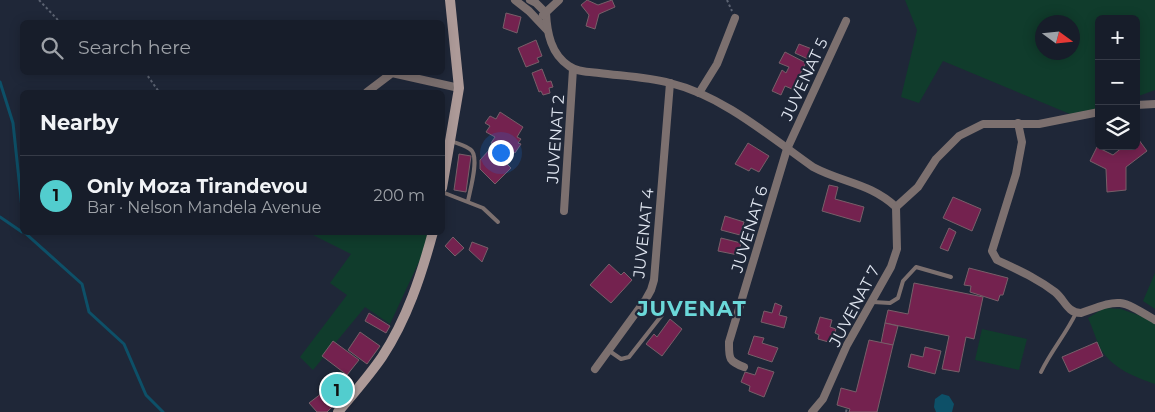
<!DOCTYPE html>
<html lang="en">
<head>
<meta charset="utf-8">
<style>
  :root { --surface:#171d2a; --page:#202632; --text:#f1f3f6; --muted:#9ea2a8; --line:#363b47; --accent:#52cdce }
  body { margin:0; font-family:Montserrat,sans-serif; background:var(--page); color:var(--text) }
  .controls { position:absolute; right:15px; top:15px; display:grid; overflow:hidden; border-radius:8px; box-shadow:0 2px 12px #0003 }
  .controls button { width:45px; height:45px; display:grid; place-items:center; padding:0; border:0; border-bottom:1px solid var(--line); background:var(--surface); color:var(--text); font:25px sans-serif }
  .compass { position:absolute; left:1035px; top:15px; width:45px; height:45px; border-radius:50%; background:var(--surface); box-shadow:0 2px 12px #0003; rotate:105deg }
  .you { position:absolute; left:500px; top:152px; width:18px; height:18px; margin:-12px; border:4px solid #fff; border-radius:50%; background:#1a73e8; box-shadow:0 0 0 8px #1a73e833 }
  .badge { display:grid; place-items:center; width:32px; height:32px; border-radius:50%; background:var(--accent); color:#111; font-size:16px; font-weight:700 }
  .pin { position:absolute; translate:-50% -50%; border:2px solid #fff; box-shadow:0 1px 5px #0006 }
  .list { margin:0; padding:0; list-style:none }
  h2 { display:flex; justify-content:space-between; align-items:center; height:65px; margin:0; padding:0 20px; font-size:21px }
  h2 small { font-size:16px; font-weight:400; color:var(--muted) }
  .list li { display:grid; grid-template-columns:32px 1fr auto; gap:15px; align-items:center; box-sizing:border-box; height:80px; padding:0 20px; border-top:1px solid var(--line) }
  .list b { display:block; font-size:19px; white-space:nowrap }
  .list p { margin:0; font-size:16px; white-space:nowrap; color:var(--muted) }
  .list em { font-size:16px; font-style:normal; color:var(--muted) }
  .icon { flex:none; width:28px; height:28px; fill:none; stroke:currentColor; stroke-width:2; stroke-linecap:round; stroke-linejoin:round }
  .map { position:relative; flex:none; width:1155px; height:412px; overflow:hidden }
  .search { position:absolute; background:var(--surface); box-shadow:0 2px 12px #0003; left:20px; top:20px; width:425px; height:55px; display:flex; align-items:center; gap:12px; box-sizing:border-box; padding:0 18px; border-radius:8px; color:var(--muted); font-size:19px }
  .panel { position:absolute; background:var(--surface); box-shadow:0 2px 12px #0003; left:20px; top:90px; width:425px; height:145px; border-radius:8px }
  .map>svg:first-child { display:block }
  .green { fill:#103c2c; fill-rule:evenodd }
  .water { fill:#0d5068 }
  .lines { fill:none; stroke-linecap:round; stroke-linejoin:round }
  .stream { stroke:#0d5068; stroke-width:3 }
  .building { fill:#74224f; stroke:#775f69 }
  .path { stroke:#5c6372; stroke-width:2; stroke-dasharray:2.5 2.5; stroke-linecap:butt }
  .lane { stroke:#7c706f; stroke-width:4 }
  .street { stroke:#7c706f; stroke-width:8 }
  .secondary { stroke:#ad9a98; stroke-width:10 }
  .labels { text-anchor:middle; stroke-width:4.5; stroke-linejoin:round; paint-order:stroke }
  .street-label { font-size:16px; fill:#e1e7f2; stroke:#1f2738 }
  .district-label { font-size:21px; font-weight:bold; letter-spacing:1px; fill:#6bd8d9; stroke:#1f2738 }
</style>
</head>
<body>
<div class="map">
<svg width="1155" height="412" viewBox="0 0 1155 412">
  <rect width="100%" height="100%" fill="#1f2738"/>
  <g class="green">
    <path d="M905,0H1155V90L1136,97V19H1099V109L1077,117L943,61L919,103L901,97L917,30ZM1042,22H1072V52H1042Z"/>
    <path d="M309,233H428L424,251L390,324L365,307L313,370L300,357L347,295L330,283L351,254Z"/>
    <path d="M1155,273V309L1143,301Z"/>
    <path d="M1104,308L1121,309L1155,321V384C1135,377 1114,369 1102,351C1096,341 1093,328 1088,318Z"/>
    <path d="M982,329L1027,339L1019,370L975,360Z"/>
  </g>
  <path class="water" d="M942,394L949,396L954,404L952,412H936L934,407L935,399Z"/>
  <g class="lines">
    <g class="stream">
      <path d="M0,82L13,123L22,208"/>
      <path d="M0,217L22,232"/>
      <path d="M24,232L82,284L89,312L124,344L146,395L163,412"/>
    </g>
  </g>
  <g class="building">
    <path d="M587,0L598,5L612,0L615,7L599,14L595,29L586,26L589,15L581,5Z"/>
    <path d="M506,13L521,17L517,33L503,28Z"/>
    <path d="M536,40L542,56L537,58L539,62L526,67L518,48Z"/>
    <path d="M799,44L812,49L808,59L795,53Z"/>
    <path d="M785,52L806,63L792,89L785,86L781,95L772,91L782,70L786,73L789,67L779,63Z"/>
    <path d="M542,69L547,82L551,81L553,87L549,88L550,93L543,95L541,91L539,92L532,73Z"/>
    <path d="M500,112L523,127L517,137L521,139L518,143L521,144L515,153L509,149L506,154L496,148L497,146L491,143L495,137L486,132L490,126L485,123L490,116L496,119Z"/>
    <path d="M1136,136L1147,151L1126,167V190L1107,192L1106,169L1090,161L1097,147L1113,155L1124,146H1136Z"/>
    <path d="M748,143L769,156L759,172L751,168L749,171L735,164Z"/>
    <path d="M491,148L511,168L495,184L480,169V160Z"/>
    <path d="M459,154L471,156L466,192L454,190Z"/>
    <path d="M829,185L838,187L835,199L864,207L860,222L822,211Z"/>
    <path d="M953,197L981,209L972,231L943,218Z"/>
    <path d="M725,216L744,222L740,235L721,230Z"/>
    <path d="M949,228L956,232L948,251L940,248Z"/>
    <path d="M453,237L464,248L455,256L445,246Z"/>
    <path d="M721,238L741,243L738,255L718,251Z"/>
    <path d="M472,242L488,248L482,262L469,250Z"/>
    <path d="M609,264L621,275L624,272L632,280L611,303L590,285Z"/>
    <path d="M969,268L1008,278L1003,295H1000L998,301L970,292L971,286L964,285Z"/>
    <path d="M914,283L983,297L974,339L966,337L959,372L942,369L949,336L885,323L888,310L908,314Z"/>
    <path d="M775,303L782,306L779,315L787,317L784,328L761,322L764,311L772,313Z"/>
    <path d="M369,313L390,326L386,333L365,321Z"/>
    <path d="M820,317L832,320L830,327L836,329L832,343L818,339L819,335L815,333Z"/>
    <path d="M670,319L682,329L662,356L646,344L654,334L657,337Z"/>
    <path d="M885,323L898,326L893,345L881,343Z"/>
    <path d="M360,332L380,346L367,364L348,350Z"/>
    <path d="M754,336L764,338L762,343L778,348L772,362L748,354Z"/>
    <path d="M869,340L893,345L877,412H849L850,409L837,405L841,388L856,392Z"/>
    <path d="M333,341L359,360L347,375L322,356Z"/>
    <path d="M1097,342L1103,356L1069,372L1062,357Z"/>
    <path d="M925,347L941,351L935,374L908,367L911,354L923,357Z"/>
    <path d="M758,367L774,372L764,397L749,391L750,386L741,382L745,372L755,375Z"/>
    <path d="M322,393L335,404L327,412H317L309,403Z"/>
  </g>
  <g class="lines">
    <g class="path">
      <path d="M39,0L57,19L59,22"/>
      <path d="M727,0L732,11"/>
      <path d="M145,72L159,92"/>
      <path d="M846,412L847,408"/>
    </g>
    <g class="lane">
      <path d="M451,141C458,144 467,145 472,151C479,160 470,190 468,201"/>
      <path d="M442,192L483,208L498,222"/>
      <path d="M873,302L890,303L898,298L903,281L916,267L951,277"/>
      <path d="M608,350L621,359L629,357L662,315"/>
      <path d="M1041,372C1051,351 1066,334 1076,313"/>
    </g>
    <g class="street">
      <path d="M515,0L529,11L547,30"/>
      <path d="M530,0L536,3L546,13C547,33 551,54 569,66C577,72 589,72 599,73C622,76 647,77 670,83C723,96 769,136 813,167C843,183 870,183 896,207"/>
      <path d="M543,15L559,0"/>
      <path d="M367,92L392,73L459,88"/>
      <path d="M699,93L717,64L735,18"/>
      <path d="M1136,105L1155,104"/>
      <path d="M1018,123L1022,142L1016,174L992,251L997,260C1018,270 1037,278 1055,292C1065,300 1067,313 1081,313C1121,299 1118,298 1155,320"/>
      <path d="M896,207L918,187L936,159L959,136L983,124H1039L1099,112"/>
      <path d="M564,211L573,69"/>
      <path d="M744,367C728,361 729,358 729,342L787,149L846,21"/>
      <path d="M595,369L646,299L651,290L654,280L670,83"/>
      <path d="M812,412L823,399L847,345L891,267L897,249L896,207"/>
    </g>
    <g class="secondary">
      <path d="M442,188L459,88L450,0"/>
      <path d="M338,412C353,394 369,376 382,357C407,319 421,276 433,232"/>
    </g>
  </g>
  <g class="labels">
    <g class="street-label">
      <text transform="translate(804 79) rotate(-65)" y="6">JUVENAT 5</text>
      <text transform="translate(555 139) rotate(-86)" y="6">JUVENAT 2</text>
      <text transform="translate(749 229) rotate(-73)" y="6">JUVENAT 6</text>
      <text transform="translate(643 233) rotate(-84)" y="6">JUVENAT 4</text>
      <text transform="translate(854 306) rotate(-62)" y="6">JUVENAT 7</text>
    </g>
    <g class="district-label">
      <text x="692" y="316">JUVENAT</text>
    </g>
  </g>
</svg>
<div class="controls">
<button>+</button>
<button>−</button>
<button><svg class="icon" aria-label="layers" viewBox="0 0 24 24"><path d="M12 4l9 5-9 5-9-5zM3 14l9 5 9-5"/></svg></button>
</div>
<svg class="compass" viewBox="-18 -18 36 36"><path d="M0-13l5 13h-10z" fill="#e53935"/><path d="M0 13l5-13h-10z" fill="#9ea2a8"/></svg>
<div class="you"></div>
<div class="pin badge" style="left:337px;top:390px">1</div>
<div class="search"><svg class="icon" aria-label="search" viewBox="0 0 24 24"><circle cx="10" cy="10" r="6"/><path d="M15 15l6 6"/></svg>Search here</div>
<section class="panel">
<h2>Nearby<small></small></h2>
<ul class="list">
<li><span class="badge">1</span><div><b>Only Moza Tirandevou</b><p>Bar · Nelson Mandela Avenue</p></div><em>200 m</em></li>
</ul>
</section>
</div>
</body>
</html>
